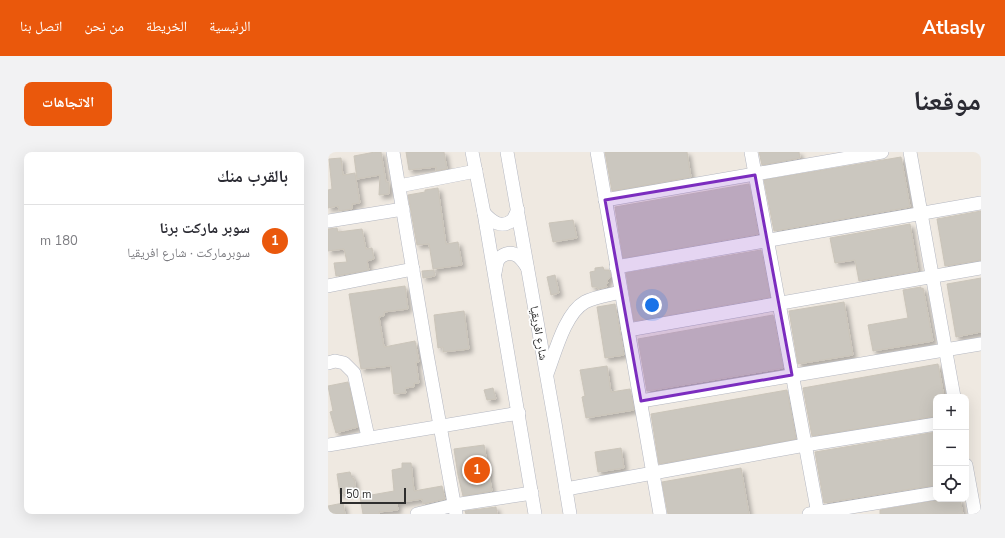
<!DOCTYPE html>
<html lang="ar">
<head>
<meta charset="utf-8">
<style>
  :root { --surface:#fff; --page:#f2f2f3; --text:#2b2b33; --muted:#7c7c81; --line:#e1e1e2; --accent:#ea580c }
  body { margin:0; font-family:"Nunito Sans","Noto Naskh Arabic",sans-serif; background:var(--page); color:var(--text); direction:rtl }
  .controls { position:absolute; right:12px; bottom:12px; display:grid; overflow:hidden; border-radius:8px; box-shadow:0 4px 16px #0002 }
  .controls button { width:36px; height:36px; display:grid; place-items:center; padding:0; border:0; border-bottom:1px solid var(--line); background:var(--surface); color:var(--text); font:20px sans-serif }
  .scale { position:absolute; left:12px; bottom:10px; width:66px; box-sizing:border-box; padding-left:4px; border:2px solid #2e2e2e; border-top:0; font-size:11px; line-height:14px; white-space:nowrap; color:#2e2e2e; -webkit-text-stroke:3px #fff; paint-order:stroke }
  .you { position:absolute; left:324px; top:153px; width:14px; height:14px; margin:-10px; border:3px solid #fff; border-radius:50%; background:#1a73e8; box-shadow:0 0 0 6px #1a73e833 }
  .badge { display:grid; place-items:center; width:26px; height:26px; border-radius:50%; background:var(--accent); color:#fff; font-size:13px; font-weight:700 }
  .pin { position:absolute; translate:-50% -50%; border:2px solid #fff; box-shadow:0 1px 4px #0006 }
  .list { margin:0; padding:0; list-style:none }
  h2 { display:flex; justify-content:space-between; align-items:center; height:52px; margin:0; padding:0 16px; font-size:17px }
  h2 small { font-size:13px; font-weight:400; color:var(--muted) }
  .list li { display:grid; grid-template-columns:26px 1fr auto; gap:12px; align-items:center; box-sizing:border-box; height:72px; padding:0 16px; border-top:1px solid var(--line) }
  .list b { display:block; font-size:15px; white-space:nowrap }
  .list p { margin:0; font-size:13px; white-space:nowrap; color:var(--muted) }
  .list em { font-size:13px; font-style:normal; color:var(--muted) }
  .icon { flex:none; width:22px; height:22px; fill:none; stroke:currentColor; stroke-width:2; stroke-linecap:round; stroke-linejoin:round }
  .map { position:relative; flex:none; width:653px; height:362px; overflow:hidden; direction:ltr; border-radius:8px }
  header { display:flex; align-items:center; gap:24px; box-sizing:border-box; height:56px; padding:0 20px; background:var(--accent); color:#fff }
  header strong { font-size:19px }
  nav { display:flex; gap:22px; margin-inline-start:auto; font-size:14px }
  .intro { display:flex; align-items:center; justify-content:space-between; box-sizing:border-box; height:96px; padding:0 24px }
  h1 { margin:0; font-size:28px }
  .button { padding:10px 18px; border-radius:8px; background:var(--accent); color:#fff; font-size:14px; font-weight:700 }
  main { display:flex; gap:24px; padding:0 24px }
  aside { flex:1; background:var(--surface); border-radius:8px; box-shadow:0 4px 16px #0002 }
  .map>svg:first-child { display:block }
  .building { fill:#cbc7bf; stroke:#cbc5ba; filter:url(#shadow) }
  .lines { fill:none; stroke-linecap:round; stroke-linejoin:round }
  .minor-casing { stroke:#b4b7c1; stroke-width:14 }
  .minor { stroke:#fff; stroke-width:13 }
  .marked { fill:#7b2cbf; fill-opacity:0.2; stroke:#7b2cbf; stroke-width:3; stroke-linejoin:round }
  .labels { text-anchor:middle; stroke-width:3.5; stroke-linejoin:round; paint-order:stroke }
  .street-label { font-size:12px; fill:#2e2e2e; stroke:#fff }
</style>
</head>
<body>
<header>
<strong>Atlasly</strong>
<nav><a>الرئيسية</a><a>الخريطة</a><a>من نحن</a><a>اتصل بنا</a></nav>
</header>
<div class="intro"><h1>موقعنا</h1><a class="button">الاتجاهات</a></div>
<main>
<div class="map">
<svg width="653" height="362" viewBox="0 0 653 362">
  <defs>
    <filter id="shadow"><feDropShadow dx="3.5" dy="3.5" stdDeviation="2" flood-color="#0004"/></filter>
  </defs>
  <rect width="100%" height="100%" fill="#efe9e1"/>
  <g class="building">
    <path d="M47,0H53L58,30H61V42L51,43L52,23L29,27L26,4Z"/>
    <path d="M78,0H116L119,17L108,19V15L81,18Z"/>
    <path d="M277,0H359L363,25L284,39Z"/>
    <path d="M431,0H471L472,6L434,13Z"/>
    <path d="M573,5L582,55L446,79L436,28Z"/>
    <path d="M13,6L15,23L27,21L32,51L24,52V57L11,59L10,54L0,56V38L4,37L1,7Z"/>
    <path d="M421,32L430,82L295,106L287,55Z"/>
    <path d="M110,36L118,92L130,90L134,113L105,117L101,92L89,93L80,43L97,40V38Z"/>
    <path d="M653,59V108L617,114L609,67Z"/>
    <path d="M245,68L249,86L225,90L221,71Z"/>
    <path d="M582,72L590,119L531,129L527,108L507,111L502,86Z"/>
    <path d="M9,76L10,80L34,77L38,97L44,96L46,107L39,109L41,118L8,124L6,111L19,110L16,97L0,99V77Z"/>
    <path d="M433,98L442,145L306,169L298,121Z"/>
    <path d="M275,115L276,118H281L282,120L283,125L279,128L280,131L278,133L279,135L270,137L269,135H264L262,120L267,119V116Z"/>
    <path d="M106,118L107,124L95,126L94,119Z"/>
    <path d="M227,123L231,141L223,143L219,125Z"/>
    <path d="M653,126V180L628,185L619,132Z"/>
    <path d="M77,134L80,157L56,160V164L51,165L56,195L87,189L91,210H88L91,231H86V235L77,236L78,241L66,242L63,214L33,217L21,142Z"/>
    <path d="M593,135V137L595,136L605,189L545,199L540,173L580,166L575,138Z"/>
    <path d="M516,150L525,203L470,212L461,159Z"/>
    <path d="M287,152L296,203L277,206L269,155Z"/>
    <path d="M136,159L141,197L115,200V195L110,196L106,163Z"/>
    <path d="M445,163L455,216L319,239L310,187Z"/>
    <path d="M610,212L616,245H608V264L484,284L475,236Z"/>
    <path d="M279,214L283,240L302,237L306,258L258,266L254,245L257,244L252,218Z"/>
    <path d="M20,230L30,275L8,281L2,260L5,259L0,234Z"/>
    <path d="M165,236L168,247L159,248L156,238Z"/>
    <path d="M459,238L468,287L331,312L323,262Z"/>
    <path d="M608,280V333L496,351L487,300Z"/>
    <path d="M156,293L164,339L135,344L130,323L126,297Z"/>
    <path d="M293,296L296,316L270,320L267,300Z"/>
    <path d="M74,311H83L86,339L114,334L117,347L95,352L94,347L69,351L70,358L51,360V362H35L32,345L66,339L64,318L74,316Z"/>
    <path d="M413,316L421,362H340L334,330Z"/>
    <path d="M22,320L24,326H26L28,339L12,342L9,322Z"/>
    <path d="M617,347H632L635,362H552V358Z"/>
    <path d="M15,351L17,362H0V354Z"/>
    <path d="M168,355L169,362H138L137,359Z"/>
  </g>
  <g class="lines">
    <defs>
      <g id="minor">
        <path d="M65,0L99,202L128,362"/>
        <path d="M144,0L156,61L207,362"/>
        <path d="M179,0L227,271L242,362"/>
        <path d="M269,0L332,362"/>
        <path d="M423,0L490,362"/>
        <path d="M582,0L626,245"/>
        <path d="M71,34L148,19"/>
        <path d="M277,48L554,0"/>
        <path d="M156,61C164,70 173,77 185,68L190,58"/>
        <path d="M0,69L75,57"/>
        <path d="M288,115L653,51"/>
        <path d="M167,121C168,117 168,112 170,108C172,105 175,103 178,102C188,99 194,107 199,115"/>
        <path d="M0,134L85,117"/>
        <path d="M300,178L653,116"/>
        <path d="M0,211L7,209L16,211L26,221L40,285"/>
        <path d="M219,222C227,201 237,161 257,150C268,144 281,143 293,140"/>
        <path d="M313,249L653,192"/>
        <path d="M0,293L191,261"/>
        <path d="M638,313L647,362"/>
        <path d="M238,337L477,293L608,272"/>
        <path d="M89,362L126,353L204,341"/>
        <path d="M481,362L608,341"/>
      </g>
    </defs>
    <use href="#minor" class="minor-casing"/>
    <use href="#minor" class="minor"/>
  </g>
  <path class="marked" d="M427,23L464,223L313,249L277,48Z"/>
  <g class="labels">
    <g class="street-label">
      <text transform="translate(211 181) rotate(80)" y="4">شارع افريقيا</text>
    </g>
  </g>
</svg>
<div class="controls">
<button>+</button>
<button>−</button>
<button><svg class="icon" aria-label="locate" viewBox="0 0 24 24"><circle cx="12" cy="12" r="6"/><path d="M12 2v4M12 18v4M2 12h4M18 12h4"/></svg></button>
</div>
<div class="scale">50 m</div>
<div class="you"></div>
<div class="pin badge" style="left:149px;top:318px">1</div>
</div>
<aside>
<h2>بالقرب منك<small></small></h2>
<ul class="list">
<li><span class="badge">1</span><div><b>سوبر ماركت برنا</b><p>سوبرماركت · شارع افريقيا</p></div><em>180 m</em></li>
</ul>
</aside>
</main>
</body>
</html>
